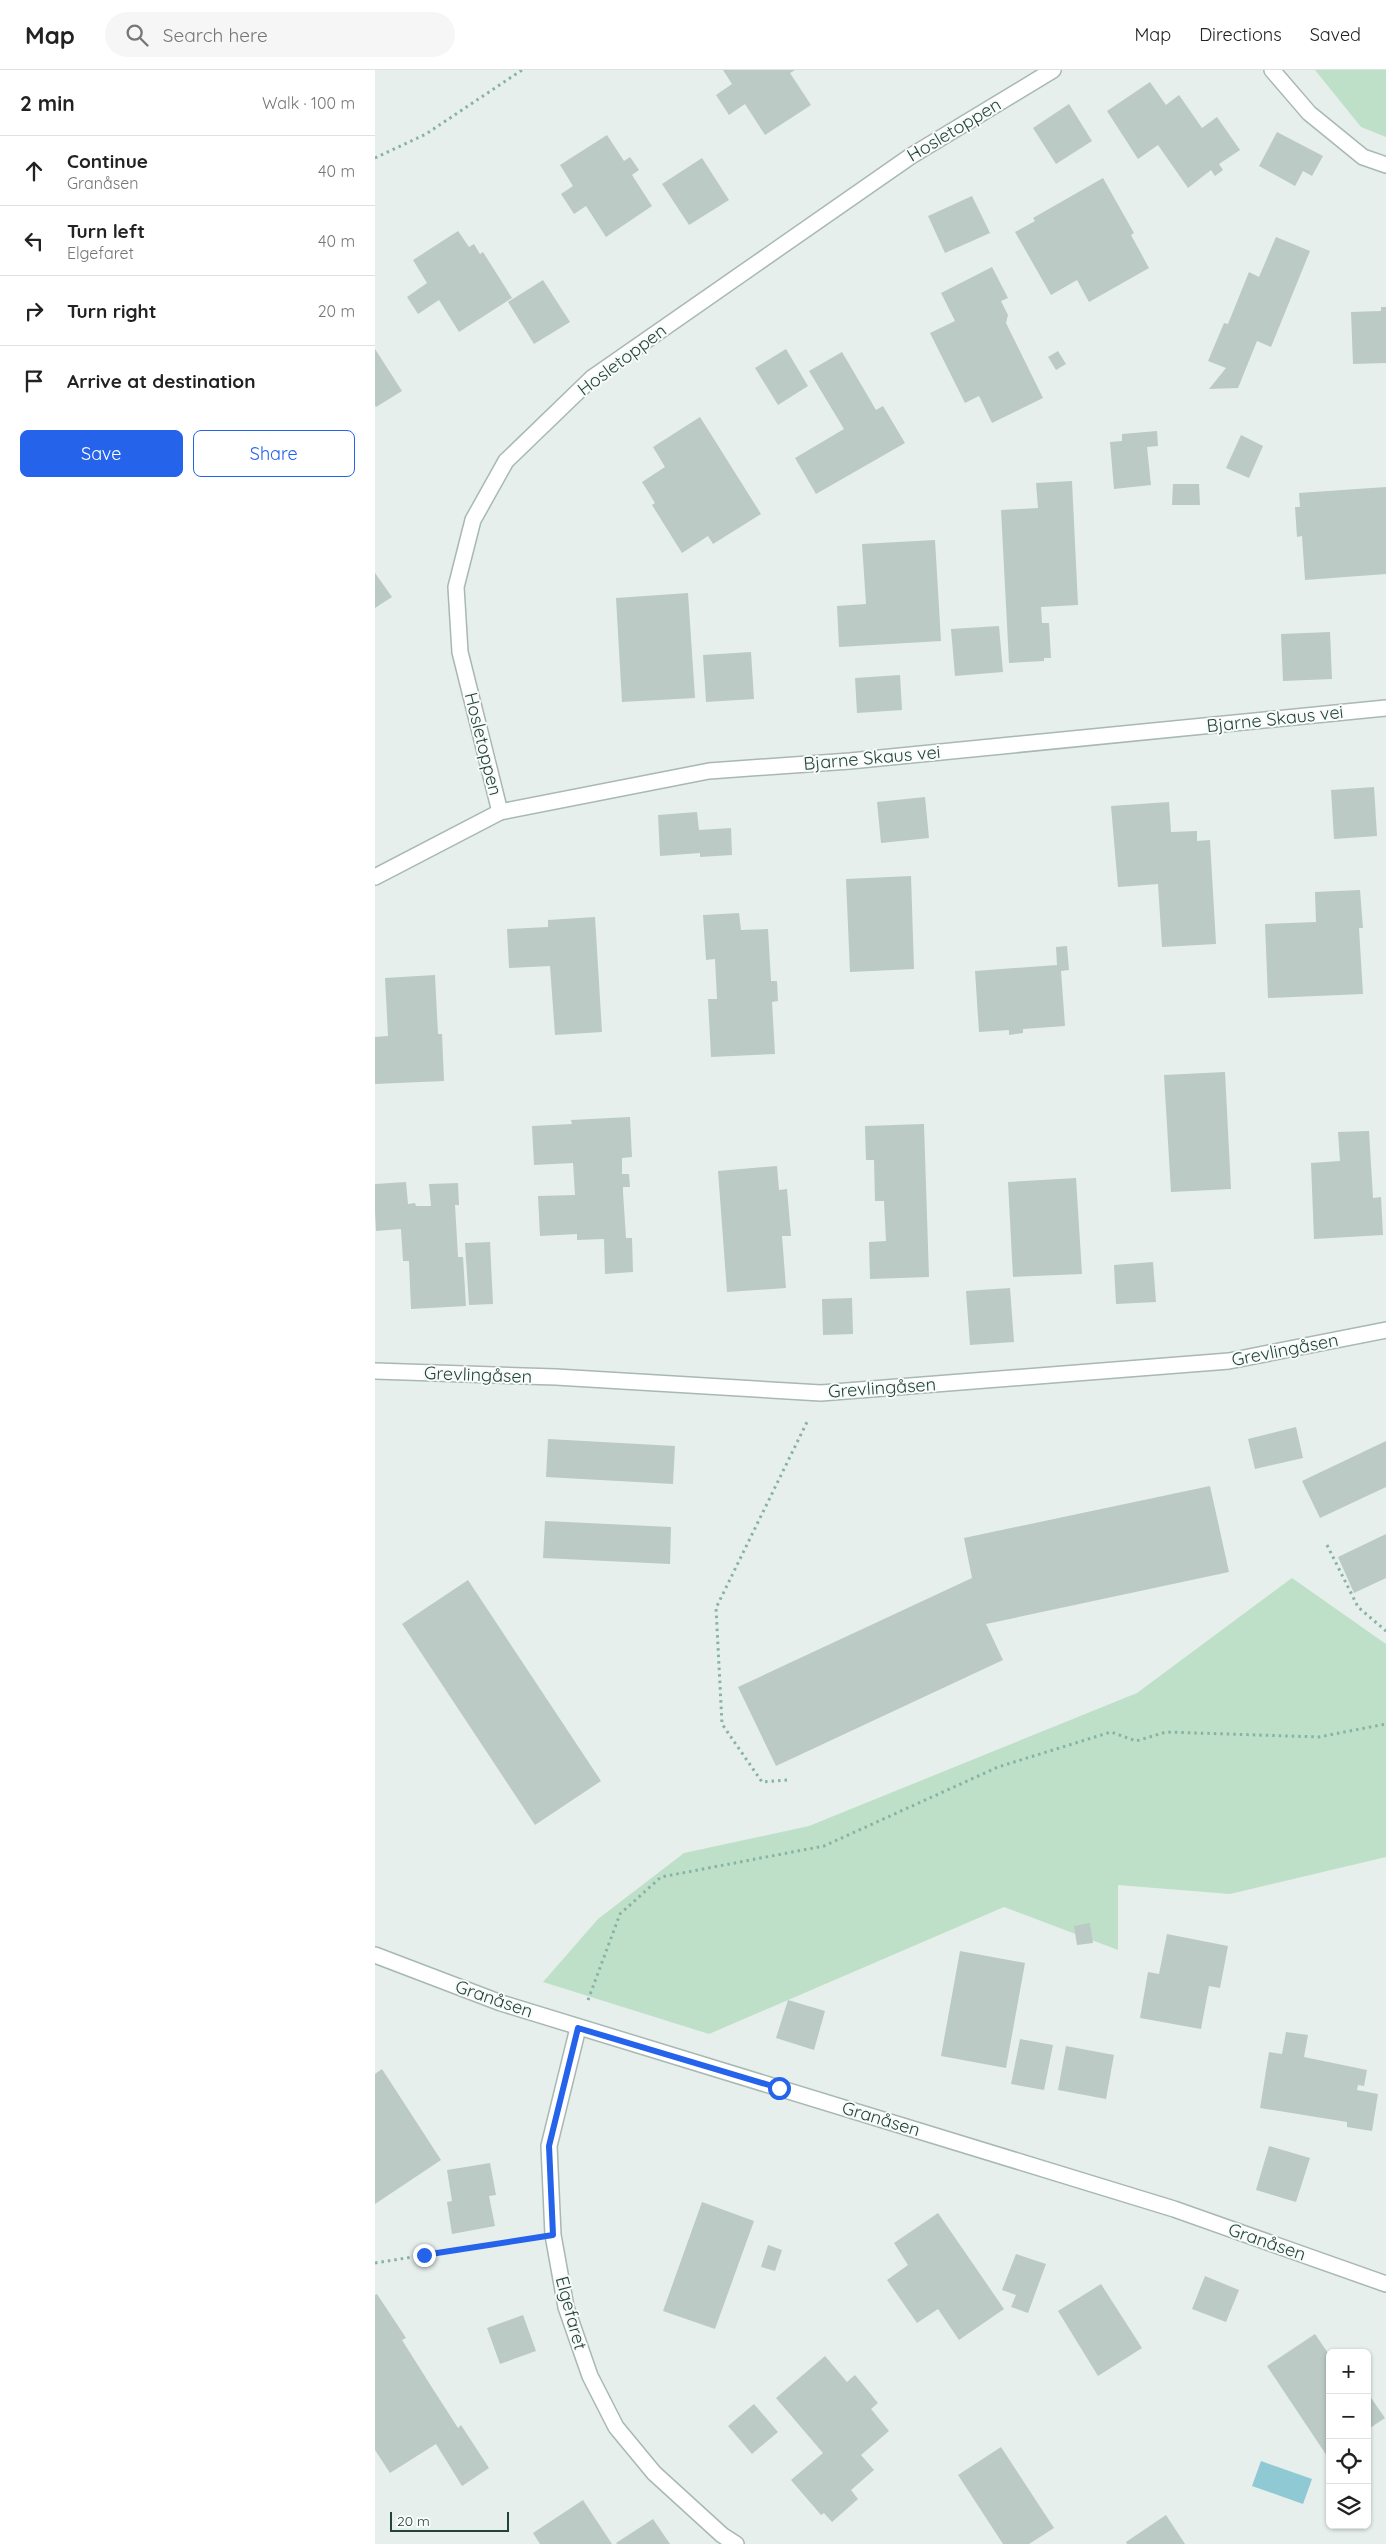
<!DOCTYPE html>
<html lang="en">
<head>
<meta charset="utf-8">
<style>
  :root { --surface:#fff; --page:#f6f6f6; --text:#222; --muted:#767676; --line:#e0e0e0; --accent:#2563eb }
  body { margin:0; font-family:Quicksand,sans-serif; background:var(--page); color:var(--text) }
  .controls { position:absolute; right:15px; bottom:15px; display:grid; overflow:hidden; border-radius:8px; box-shadow:0 1px 4px #0004 }
  .controls button { width:45px; height:45px; display:grid; place-items:center; padding:0; border:0; border-bottom:1px solid var(--line); background:var(--surface); color:var(--text); font:25px sans-serif }
  .scale { position:absolute; left:15px; bottom:12px; width:119px; box-sizing:border-box; padding-left:5px; border:2px solid #24423a; border-top:0; font-size:14px; line-height:18px; white-space:nowrap; color:#24423a; -webkit-text-stroke:4px #f7fbf9; paint-order:stroke }
  .stop { position:absolute; width:15px; height:15px; margin:-11px; border:4px solid #2563eb; border-radius:50%; background:#fff }
  .stop.end { background:#2563eb; border-color:#fff; box-shadow:0 1px 5px #0008 }
  .list { margin:0; padding:0; list-style:none }
  h2 { display:flex; justify-content:space-between; align-items:center; height:65px; margin:0; padding:0 20px; font-size:21px }
  h2 small { font-size:16px; font-weight:400; color:var(--muted) }
  .list li { display:grid; grid-template-columns:32px 1fr auto; gap:15px; align-items:center; box-sizing:border-box; height:70px; padding:0 20px; border-top:1px solid var(--line) }
  .list b { display:block; font-size:19px; white-space:nowrap }
  .list p { margin:0; font-size:16px; white-space:nowrap; color:var(--muted) }
  .list em { font-size:16px; font-style:normal; color:var(--muted) }
  .actions { display:flex; gap:10px; padding:15px 20px }
  .actions a { flex:1; padding:11px 0; border:1px solid var(--accent); border-radius:8px; text-align:center; font-size:18px; color:var(--accent) }
  .actions .main { background:var(--accent); color:#fff }
  .icon { flex:none; width:28px; height:28px; fill:none; stroke:currentColor; stroke-width:2; stroke-linecap:round; stroke-linejoin:round }
  .map { position:relative; flex:none; width:1011px; height:2474px; overflow:hidden }
  header { display:flex; align-items:center; gap:30px; box-sizing:border-box; height:70px; padding:0 25px; background:var(--surface); border-bottom:1px solid var(--line) }
  header strong { font-size:24px }
  nav { display:flex; gap:28px; margin-inline-start:auto; font-size:18px }
  .search { width:350px; height:45px; background:var(--page); display:flex; align-items:center; gap:12px; box-sizing:border-box; padding:0 18px; border-radius:28px; color:var(--muted); font-size:19px }
  main { display:flex }
  aside { flex:1; background:var(--surface) }
  .map>svg:first-child { display:block }
  .green { fill:#bfe0c8 }
  .water { fill:#8ec9d4 }
  .building { fill:#bbcac4 }
  .lines { fill:none; stroke-linecap:round; stroke-linejoin:round }
  .minor-casing { stroke:#a8b8b2; stroke-width:18 }
  .path { stroke:#86b3a5; stroke-width:3; stroke-dasharray:2.5 4; stroke-linecap:butt }
  .minor { stroke:#fff; stroke-width:15 }
  .route { stroke:#2563eb; stroke-width:6 }
  .labels { text-anchor:middle; stroke-width:4; stroke-linejoin:round; paint-order:stroke }
  .street-label { font-size:18px; fill:#24423a; stroke:#f7fbf9 }
</style>
</head>
<body>
<header>
<strong>Map</strong>
<div class="search"><svg class="icon" aria-label="search" viewBox="0 0 24 24"><circle cx="10" cy="10" r="6"/><path d="M15 15l6 6"/></svg>Search here</div>
<nav><a>Map</a><a>Directions</a><a>Saved</a></nav>
</header>
<main>
<aside>
<h2>2 min<small>Walk · 100 m</small></h2>
<ul class="list">
<li><svg class="icon" aria-label="ahead" viewBox="0 0 24 24"><path d="M12 20V5M6 11l6-6 6 6"/></svg><div><b>Continue</b><p>Granåsen</p></div><em>40 m</em></li>
<li><svg class="icon" aria-label="left" viewBox="0 0 24 24"><path d="M17 20v-9H6M10 6l-5 5 5 5"/></svg><div><b>Turn left</b><p>Elgefaret</p></div><em>40 m</em></li>
<li><svg class="icon" aria-label="right" viewBox="0 0 24 24"><path d="M7 20v-9h11M14 6l5 5-5 5"/></svg><div><b>Turn right</b></div><em>20 m</em></li>
<li><svg class="icon" aria-label="arrive" viewBox="0 0 24 24"><path d="M6 21V4h12l-3 4 3 4H6"/></svg><div><b>Arrive at destination</b></div></li>
</ul>
<div class="actions"><a class="main">Save</a><a>Share</a></div>
</aside>
<div class="map">
<svg width="1011" height="2474" viewBox="0 0 1011 2474">
  <rect width="100%" height="100%" fill="#e6efeb"/>
  <g class="green">
    <path d="M940,0H1011V67L986,57Z"/>
    <path d="M917,1508L1011,1574V1787L855,1824L743,1815V1880L629,1837L334,1964L168,1912L223,1849L309,1783L434,1756L762,1623Z"/>
  </g>
  <path class="water" d="M886,2391L937,2409L928,2434L877,2416Z"/>
  <g class="building">
    <path d="M348,0H420L415,3L436,35L390,65L370,34L354,45L341,25L357,14Z"/>
    <path d="M775,12L791,35L804,25L827,58L842,47L865,80L844,94L848,100L840,106L836,100L813,118L783,75L763,89L732,41Z"/>
    <path d="M694,34L717,71L681,94L658,58Z"/>
    <path d="M902,62L948,86L937,106L928,101L920,116L884,96Z"/>
    <path d="M232,65L249,91L255,87L264,100L257,105L277,136L231,167L211,136L199,144L186,124L198,116L185,95Z"/>
    <path d="M327,88L354,130L314,155L287,114Z"/>
    <path d="M728,108L759,163L756,165L774,198L714,232L702,210L676,225L640,162L660,151L658,148Z"/>
    <path d="M597,126L615,163L570,183L553,146Z"/>
    <path d="M83,161L94,177L99,174L105,184L108,182L137,228L84,262L64,230L43,244L32,227L52,213L38,190Z"/>
    <path d="M901,167L935,181L896,277L882,271L863,318L834,319L851,298L833,291L849,253L853,254L874,202L884,207Z"/>
    <path d="M617,197L633,228L626,231L633,245L631,253L668,328L617,353L604,326L590,333L555,263L580,251L566,223Z"/>
    <path d="M168,210L195,252L159,274L133,232Z"/>
    <path d="M1006,237H1011V293L978,294L976,242L1006,241Z"/>
    <path d="M0,279L27,321L1,337L0,335Z"/>
    <path d="M411,279L433,316L403,335L380,298Z"/>
    <path d="M683,281L691,294L681,300L673,287Z"/>
    <path d="M467,282L501,340L508,336L530,373L441,424L420,388L469,359L434,301Z"/>
    <path d="M325,347L386,444L338,474L333,466L307,483L277,435L280,433L267,412L290,397L278,377Z"/>
    <path d="M782,361L783,376L772,377L776,415L739,419L735,372L747,371V364Z"/>
    <path d="M866,365L888,376L874,408L851,398Z"/>
    <path d="M697,411L703,535L666,537L667,553H674L676,588H669V591L634,593L626,440L663,438L661,413Z"/>
    <path d="M798,414H824L825,435H797Z"/>
    <path d="M1011,417V504L930,510L927,466L922,467L920,437H925L924,423Z"/>
    <path d="M560,470L566,571L464,577L462,536L491,534L487,474Z"/>
    <path d="M0,503L17,527L0,538Z"/>
    <path d="M313,523L320,628L247,632L241,528Z"/>
    <path d="M624,556L628,602L580,606L576,559Z"/>
    <path d="M955,562L957,609L908,611L906,564Z"/>
    <path d="M376,582L379,629L331,632L328,585Z"/>
    <path d="M525,605L527,640L482,643L480,608Z"/>
    <path d="M999,717L1002,766L959,769L956,720Z"/>
    <path d="M550,727L554,768L506,773L502,732Z"/>
    <path d="M794,732L796,762L822,761V771L835,770L841,874L787,877L783,814L743,817L736,736Z"/>
    <path d="M322,742L324,760L356,758L357,785L325,787V783L285,786L283,745Z"/>
    <path d="M536,806L539,899L475,902L471,809Z"/>
    <path d="M985,820L988,858H984L988,924L893,928L890,854L941,852L940,822Z"/>
    <path d="M364,843L366,860L393,859L396,911H402L403,931L397,932L400,984L336,987L333,929H342L340,889L331,890L328,845Z"/>
    <path d="M220,847L227,962L180,965L175,896L134,898L132,859L173,857V850Z"/>
    <path d="M692,876L694,900L686,901L690,956L648,959V963L634,965V960L604,962L600,901L682,895L681,877Z"/>
    <path d="M60,905L63,964H67L69,1011L0,1014V967L13,966L10,908Z"/>
    <path d="M850,1002L856,1119L796,1122L789,1005Z"/>
    <path d="M255,1047L257,1087L247,1088V1104H254L255,1117H248V1122L251,1168H257L258,1202L230,1204L229,1169L202,1170V1164L165,1166L163,1126L200,1125L198,1093L159,1095L157,1056L197,1054L196,1050Z"/>
    <path d="M549,1054L554,1207L495,1209L494,1172L511,1171L509,1131H500L499,1090H491L490,1056Z"/>
    <path d="M994,1061L998,1128L1006,1127L1008,1165L939,1169L936,1093L965,1091L963,1062Z"/>
    <path d="M402,1096L404,1120L412,1119L416,1166H407L411,1218L352,1222L343,1101Z"/>
    <path d="M701,1108L707,1204L638,1207L633,1112Z"/>
    <path d="M31,1112L33,1134L40,1133L41,1136H56L54,1114L83,1113L84,1135H80L83,1187H88L91,1236L36,1239L34,1191H28L26,1159L1,1161L0,1142V1114Z"/>
    <path d="M115,1172L118,1234L94,1235L90,1173Z"/>
    <path d="M778,1192L781,1232L741,1234L739,1195Z"/>
    <path d="M635,1218L639,1272L595,1275L591,1221Z"/>
    <path d="M477,1228L478,1264L448,1265L447,1229Z"/>
    <path d="M921,1357L928,1388L880,1399L873,1369Z"/>
    <path d="M173,1369L300,1376L298,1414L171,1407Z"/>
    <path d="M1011,1371V1417L945,1448L927,1411Z"/>
    <path d="M835,1416L854,1502L611,1554L628,1590L401,1696L363,1617L597,1508L589,1468Z"/>
    <path d="M170,1451L296,1457L295,1494L168,1488Z"/>
    <path d="M1011,1464V1508L979,1523L963,1487Z"/>
    <path d="M93,1510L226,1711L160,1755L27,1554Z"/>
    <path d="M715,1853L718,1873L702,1875L699,1856Z"/>
    <path d="M792,1864L853,1876L845,1918L834,1916L826,1959L765,1948L773,1902L784,1904Z"/>
    <path d="M585,1881L650,1893L631,1998L566,1986Z"/>
    <path d="M413,1930L450,1941L439,1980L401,1968Z"/>
    <path d="M911,1962L933,1965L929,1987L992,2000L989,2016L983,2015L982,2020L1003,2024L997,2061L972,2057V2052L885,2038L894,1982L907,1984Z"/>
    <path d="M645,1969L678,1975L669,2020L636,2014Z"/>
    <path d="M691,1976L739,1985L731,2029L683,2020Z"/>
    <path d="M7,1999L66,2090L0,2134V2004Z"/>
    <path d="M894,2076L935,2088L921,2132L881,2120Z"/>
    <path d="M115,2093L121,2125L114,2126L120,2156L77,2164L72,2132L77,2131L72,2100Z"/>
    <path d="M327,2132L379,2151L340,2259L288,2241Z"/>
    <path d="M563,2143L629,2239L584,2270L563,2239L542,2253L512,2210L533,2195L519,2173Z"/>
    <path d="M393,2175L407,2180L400,2201L386,2197Z"/>
    <path d="M641,2184L671,2194L653,2243L636,2237L641,2225L627,2220Z"/>
    <path d="M830,2206L864,2220L851,2252L817,2239Z"/>
    <path d="M726,2214L767,2278L723,2306L683,2241Z"/>
    <path d="M2,2224L31,2268L27,2270L56,2316L83,2358L86,2355L114,2398L87,2416L61,2374L15,2403L0,2380V2225Z"/>
    <path d="M148,2245L161,2281L125,2294L112,2258Z"/>
    <path d="M940,2264L955,2286V2385L952,2386L892,2296Z"/>
    <path d="M450,2286L472,2312L480,2305L503,2333L496,2339L514,2361L486,2385L499,2400L476,2420L483,2429L457,2452L449,2443L446,2445L416,2410L448,2383L401,2328Z"/>
    <path d="M992,2322L1010,2348L992,2360Z"/>
    <path d="M379,2334L403,2362L377,2384L353,2356Z"/>
    <path d="M626,2377L679,2458L654,2474H628L583,2405Z"/>
    <path d="M208,2430L237,2474H165L158,2463Z"/>
    <path d="M791,2445L810,2474H752L751,2472Z"/>
    <path d="M278,2449L295,2474H242L241,2473Z"/>
  </g>
  <g class="lines">
    <defs>
      <g id="minor">
        <path d="M897,0L934,43L988,87L1011,95"/>
        <path d="M125,742L85,582L81,517L98,450L131,391L217,308L536,86L678,0"/>
        <path d="M0,807L125,742L334,701L475,691L1011,638"/>
        <path d="M0,1301L181,1307L446,1323L854,1291L1011,1260"/>
        <path d="M0,1885L126,1933L799,2139L1011,2214"/>
        <path d="M203,1958L174,2076L178,2165L191,2237L215,2306L241,2357L279,2403L347,2465L361,2474"/>
      </g>
    </defs>
    <use href="#minor" class="minor-casing"/>
    <g class="path">
      <path d="M0,88L51,64L147,0"/>
      <path d="M952,1475L983,1537L1011,1561"/>
      <path d="M412,1710L387,1712L347,1654L341,1538L433,1350"/>
      <path d="M213,1930L245,1844L286,1807L449,1776L623,1697L736,1662L761,1671L791,1662L944,1667L1011,1654"/>
      <path d="M0,2193L150,2169"/>
    </g>
    <use href="#minor" class="minor"/>
  </g>
  <g class="lines">
    <path class="route" d="M49,2185L178,2165L174,2076L203,1958L404,2018"/>
  </g>
  <g class="labels">
    <g class="street-label">
      <text transform="translate(579 60) rotate(-31)" y="6">Hosletoppen</text>
      <text transform="translate(247 290) rotate(-37)" y="6">Hosletoppen</text>
      <text transform="translate(900 649) rotate(-6)" y="6">Bjarne Skaus vei</text>
      <text transform="translate(108 674) rotate(76)" y="6">Hosletoppen</text>
      <text transform="translate(497 688) rotate(-5)" y="6">Bjarne Skaus vei</text>
      <text transform="translate(910 1280) rotate(-11)" y="6">Grevlingåsen</text>
      <text transform="translate(103 1305) rotate(2)" y="6">Grevlingåsen</text>
      <text transform="translate(507 1318) rotate(-4)" y="6">Grevlingåsen</text>
      <text transform="translate(119 1929) rotate(19)" y="6">Granåsen</text>
      <text transform="translate(506 2049) rotate(17)" y="6">Granåsen</text>
      <text transform="translate(892 2172) rotate(19)" y="6">Granåsen</text>
      <text transform="translate(196 2243) rotate(75)" y="6">Elgefaret</text>
    </g>
  </g>
</svg>
<div class="controls">
<button>+</button>
<button>−</button>
<button><svg class="icon" aria-label="locate" viewBox="0 0 24 24"><circle cx="12" cy="12" r="6"/><path d="M12 2v4M12 18v4M2 12h4M18 12h4"/></svg></button>
<button><svg class="icon" aria-label="layers" viewBox="0 0 24 24"><path d="M12 4l9 5-9 5-9-5zM3 14l9 5 9-5"/></svg></button>
</div>
<div class="scale">20 m</div>
<div class="stop" style="left:404px;top:2018px"></div>
<div class="stop end" style="left:49px;top:2185px"></div>
</div>
</main>
</body>
</html>
